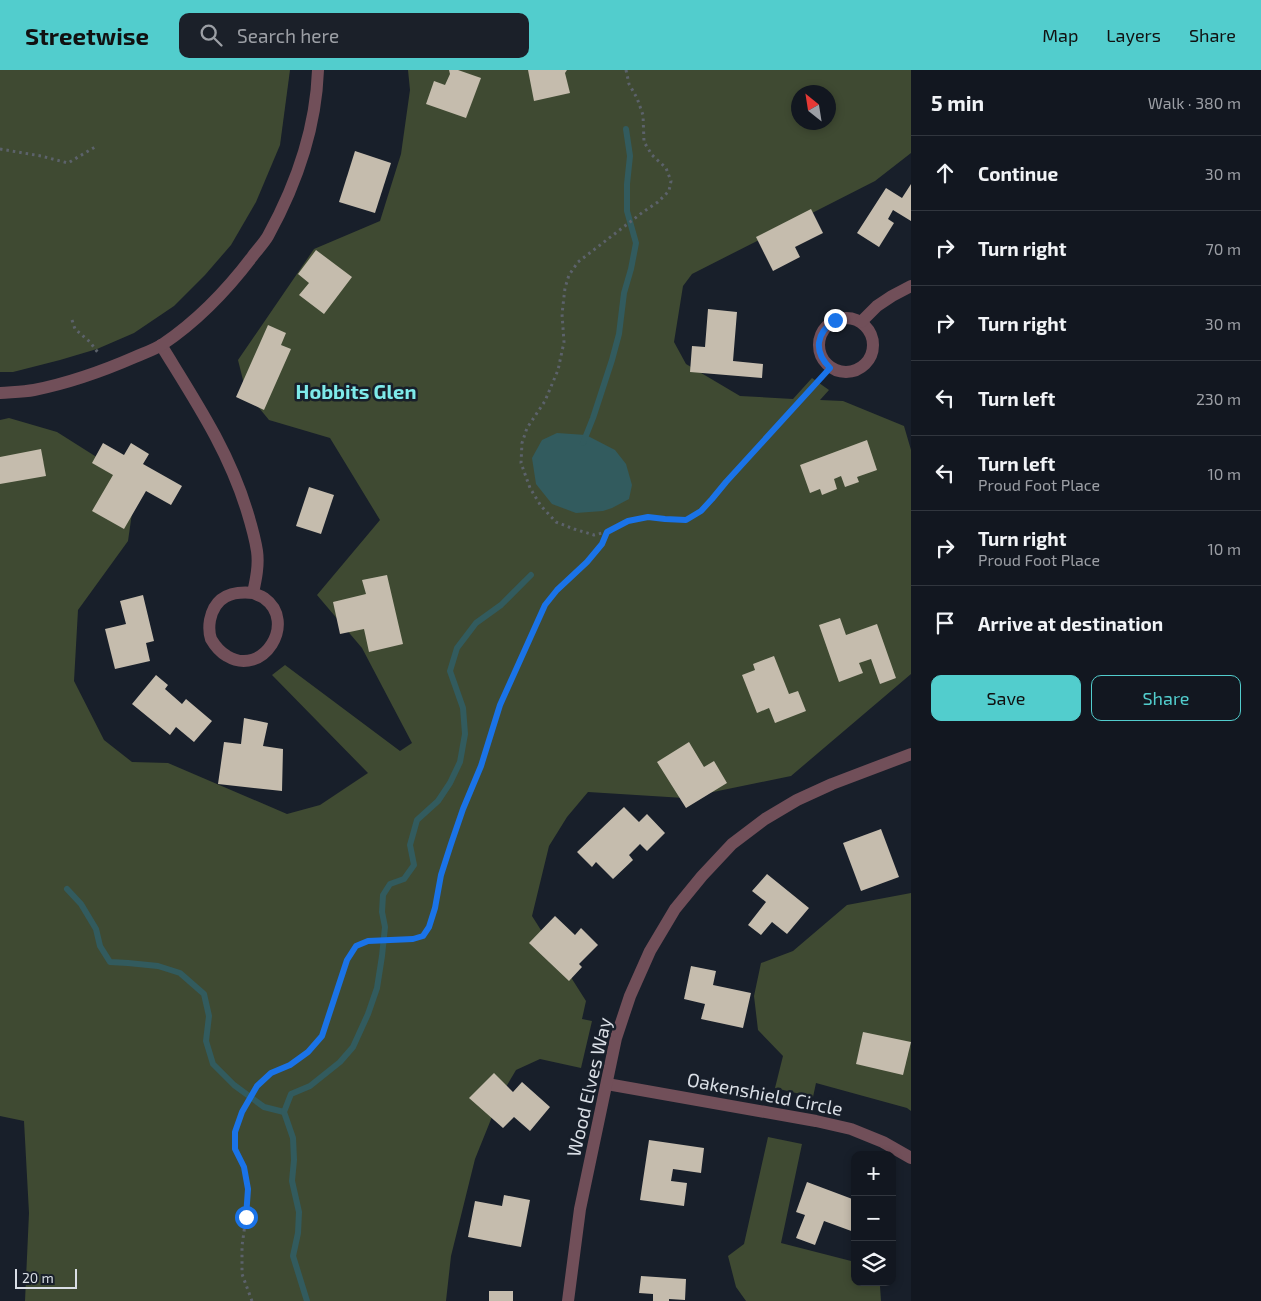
<!DOCTYPE html>
<html lang="en">
<head>
<meta charset="utf-8">
<style>
  :root { --surface:#121720; --page:#1b2029; --text:#f1f3f6; --muted:#9c9fa5; --line:#31363e; --accent:#52cdcd }
  body { margin:0; font-family:"Exo 2",sans-serif; background:var(--page); color:var(--text) }
  .controls { position:absolute; right:15px; bottom:15px; display:grid; overflow:hidden; border-radius:10px; box-shadow:0 2px 8px #0003 }
  .controls button { width:45px; height:45px; display:grid; place-items:center; padding:0; border:0; border-bottom:1px solid var(--line); background:var(--surface); color:var(--text); font:25px sans-serif }
  .compass { position:absolute; left:791px; top:15px; width:45px; height:45px; border-radius:50%; background:var(--surface); box-shadow:0 2px 8px #0003; rotate:330deg }
  .scale { position:absolute; left:15px; bottom:12px; width:62px; box-sizing:border-box; padding-left:5px; border:2px solid #d9dee5; border-top:0; font-size:14px; line-height:18px; white-space:nowrap; color:#d9dee5; -webkit-text-stroke:4px #181f2a; paint-order:stroke }
  .stop { position:absolute; width:15px; height:15px; margin:-11px; border:4px solid #1a73e8; border-radius:50%; background:#fff }
  .stop.end { background:#1a73e8; border-color:#fff; box-shadow:0 1px 5px #0008 }
  .list { margin:0; padding:0; list-style:none }
  h2 { display:flex; justify-content:space-between; align-items:center; height:65px; margin:0; padding:0 20px; font-size:21px }
  h2 small { font-size:16px; font-weight:400; color:var(--muted) }
  .list li { display:grid; grid-template-columns:32px 1fr auto; gap:15px; align-items:center; box-sizing:border-box; height:75px; padding:0 20px; border-top:1px solid var(--line) }
  .list b { display:block; font-size:19px; white-space:nowrap }
  .list p { margin:0; font-size:16px; white-space:nowrap; color:var(--muted) }
  .list em { font-size:16px; font-style:normal; color:var(--muted) }
  .actions { display:flex; gap:10px; padding:15px 20px }
  .actions a { flex:1; padding:11px 0; border:1px solid var(--accent); border-radius:10px; text-align:center; font-size:18px; color:var(--accent) }
  .actions .main { background:var(--accent); color:#111 }
  .icon { flex:none; width:28px; height:28px; fill:none; stroke:currentColor; stroke-width:2; stroke-linecap:round; stroke-linejoin:round }
  .map { position:relative; flex:none; width:911px; height:1231px; overflow:hidden }
  header { display:flex; align-items:center; gap:30px; box-sizing:border-box; height:70px; padding:0 25px; background:var(--accent); color:#111 }
  header strong { font-size:24px }
  nav { display:flex; gap:28px; margin-inline-start:auto; font-size:18px }
  .search { width:350px; height:45px; background:var(--page); display:flex; align-items:center; gap:12px; box-sizing:border-box; padding:0 18px; border-radius:10px; color:var(--muted); font-size:19px }
  main { display:flex }
  aside { flex:1; background:var(--surface) }
  .map>svg:first-child { display:block }
  .green { fill:#3f4a32; fill-rule:evenodd }
  .water { fill:#325b5e }
  .lines { fill:none; stroke-linecap:round; stroke-linejoin:round }
  .stream { stroke:#325b5e; stroke-width:6 }
  .building { fill:#c5bcad }
  .path { stroke:#5c626b; stroke-width:3; stroke-dasharray:2.5 4; stroke-linecap:butt }
  .minor { stroke:#714f59; stroke-width:12 }
  .route { stroke:#1a73e8; stroke-width:6 }
  .labels { text-anchor:middle; stroke-width:5; stroke-linejoin:round; paint-order:stroke }
  .street-label { font-size:19px; fill:#d9dee5; stroke:#181f2a }
  .neighbourhood-label { font-size:20px; font-weight:bold; fill:#7eeaea; stroke:#181f2a }
</style>
</head>
<body>
<header>
<strong>Streetwise</strong>
<div class="search"><svg class="icon" aria-label="search" viewBox="0 0 24 24"><circle cx="10" cy="10" r="6"/><path d="M15 15l6 6"/></svg>Search here</div>
<nav><a>Map</a><a>Layers</a><a>Share</a></nav>
</header>
<main>
<div class="map">
<svg width="911" height="1231" viewBox="0 0 911 1231">
  <rect width="100%" height="100%" fill="#181f2a"/>
  <g class="green">
    <path d="M0,0H290L280,75L256,132L231,175L205,205L174,236L134,263L97,279L60,290L13,302H0Z"/>
    <path d="M408,0H911V83L875,111L692,204L683,216L674,272L686,294L740,326L793,329L812,308L829,320L820,330L843,331L904,356L911,380V604L791,706L684,728L588,722L567,747L549,776L532,846L586,931L582,949L592,951L581,998L540,989L516,1000L500,1027L475,1089L451,1186L446,1231H25L29,1143L24,1051L0,1046V350L9,348L57,362L125,405L133,436L128,471L78,540L74,611L104,670L132,692L168,693L287,744L320,735L368,703L272,605L285,595L400,681L412,673L362,578L317,525L380,450L330,368L269,350L246,322L238,290L314,179L380,151L401,84L410,20ZM798,22H828V52H798Z"/>
    <path d="M911,823V1041L907,1038L816,1013L813,1027L775,1018L783,986L758,960L754,926L761,893L793,881L847,835Z"/>
    <path d="M768,1067L802,1074L781,1173L855,1192V1212H876L880,1216L881,1231H746L736,1217L728,1186L744,1174Z"/>
  </g>
  <path class="water" d="M557,363L586,365L615,380L626,394L632,415L629,429L612,438L603,441L576,443L552,434L536,414L532,388L542,370Z"/>
  <g class="lines">
    <g class="stream">
      <path d="M583,373L593,348L612,290L619,264L624,223L631,199L636,173L627,141V114L630,86L626,59"/>
      <path d="M67,819L81,834L96,859L100,876L110,892L128,893L158,896L180,903L204,924L209,946L206,971L213,994L234,1015L264,1037L284,1042"/>
      <path d="M307,1231L293,1186L298,1163L299,1142L292,1111L294,1090L293,1068L284,1042L291,1024L310,1016L340,992L353,977L368,944L377,918L382,886L385,857L382,842L383,825L390,814L404,809L414,795L410,775L417,750L438,731L450,713L460,692L465,664L463,638L450,601L457,578L476,553L501,535L531,505"/>
    </g>
  </g>
  <g class="building">
    <path d="M449,0H458L481,8L466,48L426,34L434,11L445,15L450,4Z"/>
    <path d="M528,0H567L565,3L570,23L534,31Z"/>
    <path d="M355,81L391,93L375,143L339,132Z"/>
    <path d="M911,114V151L893,140L888,149L894,153L879,177L857,163L886,118L902,128Z"/>
    <path d="M811,139L823,163L795,177L800,187L773,201L756,167Z"/>
    <path d="M316,180L352,207L324,244L299,225L309,213L298,204Z"/>
    <path d="M708,239L737,242L733,291L763,294L762,308L690,302L692,276L705,277Z"/>
    <path d="M268,255L286,263L281,275L291,279L264,340L236,327Z"/>
    <path d="M867,370L877,400L857,407L859,412L845,417L841,406L834,409L837,419L822,425L820,419L810,423L800,395Z"/>
    <path d="M103,373L124,385L131,373L149,384L143,394L182,416L171,435L146,421L124,459L92,441L113,405L92,393Z"/>
    <path d="M41,379L46,406L0,414V387Z"/>
    <path d="M309,417L334,425L321,464L296,456Z"/>
    <path d="M387,505L403,574L369,582L364,559L340,564L333,532L366,524L362,510Z"/>
    <path d="M143,525L154,571L146,573L150,591L115,599L105,559L126,554L120,531Z"/>
    <path d="M840,548L846,565L877,554L896,608L880,614L871,589L859,593L863,603L839,612L819,555Z"/>
    <path d="M774,586L789,624L798,621L806,641L775,653L769,638L757,643L742,605L755,600L753,594Z"/>
    <path d="M156,605L168,615L165,619L182,634L186,629L212,651L194,672L176,657L170,665L132,634Z"/>
    <path d="M244,648L268,653L263,676L283,679L282,721L218,714L224,672L241,674Z"/>
    <path d="M689,672L704,697L714,691L727,713L686,738L657,692Z"/>
    <path d="M624,737L639,752L647,744L665,763L647,781L640,774L629,785L633,790L613,809L596,792L592,797L577,782Z"/>
    <path d="M881,759L899,807L861,821L843,773Z"/>
    <path d="M767,804L809,838L787,864L772,852L761,865L748,855L766,832L752,821Z"/>
    <path d="M555,846L575,865L581,858L598,875L579,894L582,897L569,911L529,873Z"/>
    <path d="M691,896L716,901L713,915L751,923L743,958L701,949L705,934L684,929Z"/>
    <path d="M863,962L911,972L903,1005L856,994Z"/>
    <path d="M494,1003L513,1022L522,1012L550,1037L530,1061L514,1047L503,1058L469,1028Z"/>
    <path d="M649,1070L704,1078L701,1103L673,1099L671,1111L687,1113L684,1136L640,1130Z"/>
    <path d="M807,1112L855,1130V1159L854,1162L824,1151L815,1175L796,1168L805,1145L796,1142Z"/>
    <path d="M504,1125L530,1130L521,1177L468,1167L475,1131L502,1136Z"/>
    <path d="M641,1206L686,1209L685,1230L669,1229V1231H653V1224L639,1223Z"/>
    <rect x="489" y="1221" width="24" height="10"/>
  </g>
  <g class="lines">
    <g class="path">
      <path d="M626,0L629,14L637,28L643,45L644,72L652,85L666,98L671,111L669,121L658,132L643,142L578,192L569,205L565,218L562,244L564,272L558,300L545,331L527,358L522,373L521,393L530,418L541,436L556,452L574,459L594,465L607,462L628,451L648,447L665,449H686L701,441L712,429L726,412L830,298"/>
      <path d="M0,79L41,86L68,93L95,77"/>
      <path d="M72,250L75,259L90,272L99,284"/>
      <path d="M252,1231L242,1204V1176L246,1147L248,1119L244,1097L235,1079V1062L242,1042L257,1016L271,1003L290,995L308,982L322,967L347,890L356,877L368,871L413,869L423,866L429,857L435,838L441,805L451,774L463,739L481,697L500,635L545,535L557,520L587,493L602,474L607,462"/>
    </g>
    <g class="minor">
      <circle cx="846" cy="275" r="27"/>
      <path d="M861,252L877,236L892,226L911,216"/>
      <path d="M161,275C194,329 228,379 247,441C251,454 255,468 257,481C259,495 256,509 253,523C232,521 215,526 210,550C209,556 209,563 211,569C215,576 220,582 227,586C263,608 298,552 264,528C261,526 257,525 253,523"/>
      <path d="M0,323C11,322 23,322 34,320C69,313 103,301 135,287C144,283 154,280 163,274C197,251 227,220 252,187C257,180 264,173 268,166C296,115 316,58 318,0"/>
      <path d="M607,1014L816,1051L851,1059L883,1072L911,1088"/>
      <path d="M568,1231L580,1139L616,968L630,926L650,881L675,839L702,806L732,774L765,749L797,730L832,714L911,684"/>
    </g>
  </g>
  <g class="lines">
    <path class="route" d="M246,1147L248,1119L244,1097L235,1079V1062L242,1042L257,1016L271,1003L290,995L308,982L322,966L347,890L356,876L368,871L413,869L423,866L429,857L435,838L441,805L451,774L463,739L481,696L500,635L545,535L557,520L587,492L602,474L607,462L628,451L648,447L665,449L686,450L701,441L712,429L726,412L830,298C813,281 816,263 835,250"/>
  </g>
  <g class="labels">
    <g class="street-label">
      <text transform="translate(589 1017) rotate(-77)" y="7">Wood Elves Way</text>
      <text transform="translate(765 1024) rotate(11)" y="7">Oakenshield Circle</text>
    </g>
    <g class="neighbourhood-label">
      <text x="356" y="329">Hobbits Glen</text>
    </g>
  </g>
</svg>
<div class="controls">
<button>+</button>
<button>−</button>
<button><svg class="icon" aria-label="layers" viewBox="0 0 24 24"><path d="M12 4l9 5-9 5-9-5zM3 14l9 5 9-5"/></svg></button>
</div>
<svg class="compass" viewBox="-18 -18 36 36"><path d="M0-13l5 13h-10z" fill="#e53935"/><path d="M0 13l5-13h-10z" fill="#9c9fa5"/></svg>
<div class="scale">20 m</div>
<div class="stop" style="left:246px;top:1147px"></div>
<div class="stop end" style="left:835px;top:250px"></div>
</div>
<aside>
<h2>5 min<small>Walk · 380 m</small></h2>
<ul class="list">
<li><svg class="icon" aria-label="ahead" viewBox="0 0 24 24"><path d="M12 20V5M6 11l6-6 6 6"/></svg><div><b>Continue</b></div><em>30 m</em></li>
<li><svg class="icon" aria-label="right" viewBox="0 0 24 24"><path d="M7 20v-9h11M14 6l5 5-5 5"/></svg><div><b>Turn right</b></div><em>70 m</em></li>
<li><svg class="icon" aria-label="right" viewBox="0 0 24 24"><path d="M7 20v-9h11M14 6l5 5-5 5"/></svg><div><b>Turn right</b></div><em>30 m</em></li>
<li><svg class="icon" aria-label="left" viewBox="0 0 24 24"><path d="M17 20v-9H6M10 6l-5 5 5 5"/></svg><div><b>Turn left</b></div><em>230 m</em></li>
<li><svg class="icon" aria-label="left" viewBox="0 0 24 24"><path d="M17 20v-9H6M10 6l-5 5 5 5"/></svg><div><b>Turn left</b><p>Proud Foot Place</p></div><em>10 m</em></li>
<li><svg class="icon" aria-label="right" viewBox="0 0 24 24"><path d="M7 20v-9h11M14 6l5 5-5 5"/></svg><div><b>Turn right</b><p>Proud Foot Place</p></div><em>10 m</em></li>
<li><svg class="icon" aria-label="arrive" viewBox="0 0 24 24"><path d="M6 21V4h12l-3 4 3 4H6"/></svg><div><b>Arrive at destination</b></div></li>
</ul>
<div class="actions"><a class="main">Save</a><a>Share</a></div>
</aside>
</main>
</body>
</html>
